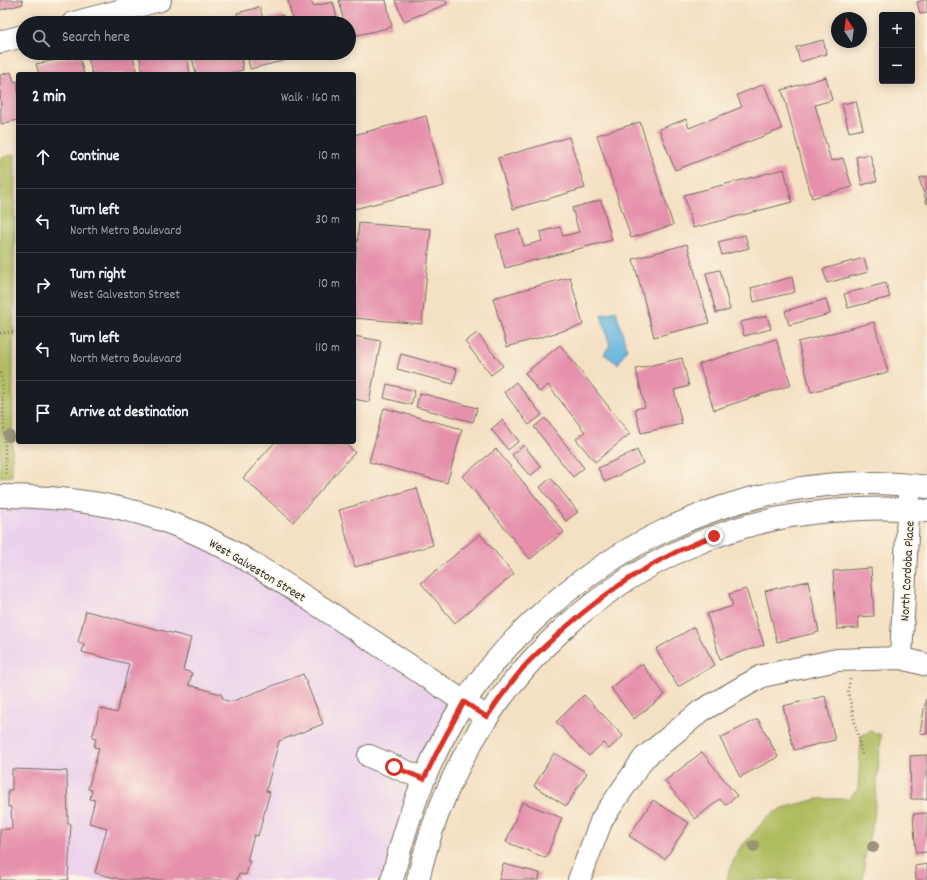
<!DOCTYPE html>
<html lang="en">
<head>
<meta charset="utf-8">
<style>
  :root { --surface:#171b24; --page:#242831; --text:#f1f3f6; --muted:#9ea1a6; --line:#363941 }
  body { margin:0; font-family:Dekko,sans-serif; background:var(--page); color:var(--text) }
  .controls { position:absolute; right:12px; top:12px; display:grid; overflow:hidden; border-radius:4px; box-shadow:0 2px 10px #0003 }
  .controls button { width:36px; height:36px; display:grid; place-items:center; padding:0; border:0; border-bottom:1px solid var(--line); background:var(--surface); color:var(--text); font:20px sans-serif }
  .compass { position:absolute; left:831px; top:12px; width:36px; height:36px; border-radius:50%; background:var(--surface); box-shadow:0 2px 10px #0003; rotate:347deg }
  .stop { position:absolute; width:12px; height:12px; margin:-9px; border:3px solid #d93025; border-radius:50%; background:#fff }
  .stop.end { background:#d93025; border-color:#fff; box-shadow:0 1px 4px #0008 }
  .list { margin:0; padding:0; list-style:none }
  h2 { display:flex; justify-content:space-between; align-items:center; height:52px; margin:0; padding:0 16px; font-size:17px }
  h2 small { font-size:13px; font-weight:400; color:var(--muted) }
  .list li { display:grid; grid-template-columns:26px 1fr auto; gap:12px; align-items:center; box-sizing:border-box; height:64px; padding:0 16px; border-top:1px solid var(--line) }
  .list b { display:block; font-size:15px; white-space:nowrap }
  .list p { margin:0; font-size:13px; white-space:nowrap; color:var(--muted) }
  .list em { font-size:13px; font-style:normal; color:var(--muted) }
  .icon { flex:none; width:22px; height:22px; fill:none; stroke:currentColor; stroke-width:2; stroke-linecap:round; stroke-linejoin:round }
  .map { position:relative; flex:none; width:927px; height:880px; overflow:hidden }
  .search { position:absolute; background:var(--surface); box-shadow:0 2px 10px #0003; left:16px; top:16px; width:340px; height:44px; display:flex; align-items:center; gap:10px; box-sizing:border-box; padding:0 14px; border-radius:22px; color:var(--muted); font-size:15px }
  .panel { position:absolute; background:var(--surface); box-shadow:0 2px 10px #0003; left:16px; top:72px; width:340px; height:372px; border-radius:4px }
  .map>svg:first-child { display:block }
  .built { fill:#ebd1ec }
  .green { fill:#afbc5f; stroke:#6d7445 }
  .water { fill:#65b6e0; stroke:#487086 }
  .building { fill:#e690ac }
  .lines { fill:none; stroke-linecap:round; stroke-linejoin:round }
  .minor-casing { stroke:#716a60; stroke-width:24 }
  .path { stroke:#716a60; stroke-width:2.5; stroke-dasharray:1 3; stroke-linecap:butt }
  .minor { stroke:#fff; stroke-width:22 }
  .tree { fill:#9b9478 }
  .route { stroke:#d93025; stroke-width:5 }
  .labels { text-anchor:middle; stroke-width:3; stroke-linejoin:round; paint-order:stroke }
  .street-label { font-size:13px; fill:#2b2b2b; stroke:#fcf5e5 }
</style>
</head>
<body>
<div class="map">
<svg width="927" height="880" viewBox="0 0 927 880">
  <rect width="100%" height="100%" fill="#fcf5e5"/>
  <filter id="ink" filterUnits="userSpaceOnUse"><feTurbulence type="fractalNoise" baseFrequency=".025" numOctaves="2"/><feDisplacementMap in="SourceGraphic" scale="8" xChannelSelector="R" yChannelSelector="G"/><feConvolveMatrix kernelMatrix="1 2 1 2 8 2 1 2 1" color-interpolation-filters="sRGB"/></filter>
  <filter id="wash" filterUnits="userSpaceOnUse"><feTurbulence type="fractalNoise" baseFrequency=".012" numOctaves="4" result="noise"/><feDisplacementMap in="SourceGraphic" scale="16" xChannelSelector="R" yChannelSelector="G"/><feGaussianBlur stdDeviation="0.9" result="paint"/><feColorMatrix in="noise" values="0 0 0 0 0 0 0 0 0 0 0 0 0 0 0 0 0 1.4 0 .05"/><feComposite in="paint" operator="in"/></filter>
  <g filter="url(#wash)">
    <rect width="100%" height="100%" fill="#f4e0c3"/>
    <path class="built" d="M0,496L180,526L465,702L392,880H0Z"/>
    <g class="green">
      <path d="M15,154L12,476L0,477V158Z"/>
      <path d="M871,731L881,735L874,818L865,855L863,880H726L737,852L767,817L783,808L818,799H848L858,789L861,736Z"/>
    </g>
    <path class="water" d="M616,311L627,349L618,364L604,354L610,345L601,315Z"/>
    <g id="blocks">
      <g class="building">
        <path d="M0,0H22L23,4L0,10Z"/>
        <path d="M288,0H311L313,6L333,2L338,23H293Z"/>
        <path d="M339,0H386L392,27L349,37V23H344Z"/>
        <path d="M395,0H446L447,4L404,21Z"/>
        <path d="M924,0H927V13L920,14L917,2Z"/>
        <path d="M260,7L263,20L283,15L285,23H239L237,13Z"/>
        <path d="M232,18L233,23H212V22Z"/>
        <path d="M823,40L827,54L800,62L796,47Z"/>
        <path d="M87,53H105L107,59L132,53L138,74H92Z"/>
        <path d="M139,53H186L190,74H143Z"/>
        <path d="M191,53H240L243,70L225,74H196Z"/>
        <path d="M247,53H293L294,58L250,69Z"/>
        <path d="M79,55L84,74H39L36,64Z"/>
        <path d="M11,72L14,82L18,81V120L1,124L0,75Z"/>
        <path d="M826,77L832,100L815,105L831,161L843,158L852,187L812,198L782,90Z"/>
        <path d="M764,84L782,129L675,170L659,129L686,119L689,128L742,107L737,95Z"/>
        <path d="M856,101L863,129L849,132L842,104Z"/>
        <path d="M426,116L444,186L354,209V135Z"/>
        <path d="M640,122L673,225L631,238L597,135Z"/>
        <path d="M569,137L585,188L513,209L498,158Z"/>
        <path d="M870,154L877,181L862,185L856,157Z"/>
        <path d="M784,169L792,202L693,228L684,195Z"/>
        <path d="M927,176V204L919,178Z"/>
        <path d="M601,200L612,240L505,268L496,235L519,229L524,246L542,241L540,232L560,227L563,236L579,232L572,208Z"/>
        <path d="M359,223L431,229L422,324L354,318V280Z"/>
        <path d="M745,235L749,248L722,255L718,242Z"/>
        <path d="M687,244L709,323L654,337L633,259Z"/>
        <path d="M864,258L868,272L827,283L823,269Z"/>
        <path d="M720,270L730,310L716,313L706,273Z"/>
        <path d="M570,277L583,325L507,347L493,298Z"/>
        <path d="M792,277L795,292L754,302L751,288Z"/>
        <path d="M886,283L890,297L848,308L844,294Z"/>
        <path d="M826,299L830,314L789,325L785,311Z"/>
        <path d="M767,316L771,329L744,336L740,322Z"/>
        <path d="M874,322L888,372L811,392L798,342Z"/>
        <path d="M477,333L503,366L491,375L465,342Z"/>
        <path d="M354,336L381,341L369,402L354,399Z"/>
        <path d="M776,339L791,385L714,410L699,364Z"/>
        <path d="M560,345L630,434L595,462L576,439L585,432L548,385L539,392L525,373Z"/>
        <path d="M401,354L457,369L453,384L397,369Z"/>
        <path d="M682,358L689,386L674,390L682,424L641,433L635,409L645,407L636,369Z"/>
        <path d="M516,382L542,415L529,425L504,392Z"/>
        <path d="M387,384L415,391L411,405L384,398Z"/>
        <path d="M420,393L477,408L473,422L416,407Z"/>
        <path d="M384,408L462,429L447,483L369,462Z"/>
        <path d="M545,418L584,468L573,477L534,427Z"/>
        <path d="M502,420L519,441L508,450L491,429Z"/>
        <path d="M275,442H343L355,452L293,522L243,478Z"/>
        <path d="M524,445L541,467L530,476L512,455Z"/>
        <path d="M496,449L564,532L530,559L462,476Z"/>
        <path d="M637,450L643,463L605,482L598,468Z"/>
        <path d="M551,478L578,512L566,521L540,487Z"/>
        <path d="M417,488L433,545L355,567L339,510Z"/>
        <path d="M480,534L514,574L455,623L421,583Z"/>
        <path d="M871,568L874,616L858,617L859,628L837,629L833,571Z"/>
        <path d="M808,581L819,632L777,642L765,591Z"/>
        <path d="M746,589L764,645L720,659L707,614L733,606L729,594Z"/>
        <path d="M86,611L191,638L183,670L192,673L189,685L221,694L224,700L231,702L303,674L323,724L279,741L266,791L270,792L258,836L254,835L247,861H250L246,875L239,874L237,880H123L95,873L107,828L89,823L95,800L90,799L92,790L88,789L99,748L94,747L96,739L92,738L100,708L117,713L129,664L82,652L84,644L78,642Z"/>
        <path d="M694,627L715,665L678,687L656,649Z"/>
        <path d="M642,664L665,695L634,719L611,688Z"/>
        <path d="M584,695L623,736L609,749L603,743L589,756L556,722Z"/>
        <path d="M825,696L835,740L794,750L783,706Z"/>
        <path d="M926,699L927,700V734L920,733Z"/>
        <path d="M758,719L778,757L740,777L720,738Z"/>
        <path d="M702,752L737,796L725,805L720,799L695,819L665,781Z"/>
        <path d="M554,753L587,773L566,806L534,786Z"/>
        <path d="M927,755V799H911L910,756Z"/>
        <path d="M12,769L67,771L68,824H71L68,880H0V829H12L11,807H8V790H12Z"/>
        <path d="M653,800L689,823L665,859L629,836Z"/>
        <path d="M522,802L562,818L546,858L506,842Z"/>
        <path d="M927,813V852L916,853L913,814Z"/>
        <path d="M503,864L540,873L539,880H499Z"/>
        <path d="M927,864V880H916L915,866Z"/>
      </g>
    </g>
  </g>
  <g filter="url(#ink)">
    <use href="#blocks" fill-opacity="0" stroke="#716a60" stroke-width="1"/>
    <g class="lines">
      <defs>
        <g id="minor">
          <path d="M73,23L160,0"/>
          <path d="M0,42L23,36"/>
          <path d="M0,496C61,496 124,504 181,527C227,545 268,573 310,600C366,636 421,673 476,710"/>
          <path d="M901,658L909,494"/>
          <path d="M369,756L424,779"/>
          <path d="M392,880C407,817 429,755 465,701C565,554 749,462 927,487"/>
          <path d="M418,880C462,683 626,528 830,511C862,508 895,507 927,511"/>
          <path d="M579,880L602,819L644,758L701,711L762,676L837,660L901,658L927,665"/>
        </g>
      </defs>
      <use href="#minor" class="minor-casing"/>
      <g class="path">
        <path d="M0,333L18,332"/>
        <path d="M0,373L2,379L6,474"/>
        <path d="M850,679L848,691L862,755"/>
      </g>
      <use href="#minor" class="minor"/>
    </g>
    <g class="tree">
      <circle cx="9" cy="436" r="6"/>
      <circle cx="754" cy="846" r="6"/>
      <circle cx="873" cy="847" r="6"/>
    </g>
  </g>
  <g class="lines" filter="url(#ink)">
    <path class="route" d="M394,767L424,779L438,750L464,702L487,717C498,700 510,684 523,668C536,653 551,641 565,628C610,588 658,556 714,536"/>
  </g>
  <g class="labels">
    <g class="street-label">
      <text transform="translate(258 569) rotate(31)" y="5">West Galveston Street</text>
      <text transform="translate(906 571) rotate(-87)" y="5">North Cordoba Place</text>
    </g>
  </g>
</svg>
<div class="controls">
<button>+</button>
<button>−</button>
</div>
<svg class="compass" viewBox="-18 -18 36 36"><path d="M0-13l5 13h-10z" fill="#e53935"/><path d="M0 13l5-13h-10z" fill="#9ea1a6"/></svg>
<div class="stop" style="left:394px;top:767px"></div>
<div class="stop end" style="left:714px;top:536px"></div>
<div class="search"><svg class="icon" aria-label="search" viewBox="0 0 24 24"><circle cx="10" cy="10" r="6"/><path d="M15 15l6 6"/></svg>Search here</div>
<section class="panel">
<h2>2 min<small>Walk · 160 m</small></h2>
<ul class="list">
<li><svg class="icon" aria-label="ahead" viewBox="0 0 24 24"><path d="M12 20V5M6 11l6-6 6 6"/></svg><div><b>Continue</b></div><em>10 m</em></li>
<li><svg class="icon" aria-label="left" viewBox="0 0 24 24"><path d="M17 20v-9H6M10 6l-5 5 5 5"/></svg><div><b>Turn left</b><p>North Metro Boulevard</p></div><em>30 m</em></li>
<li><svg class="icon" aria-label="right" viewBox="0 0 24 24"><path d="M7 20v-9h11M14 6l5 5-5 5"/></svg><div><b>Turn right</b><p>West Galveston Street</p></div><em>10 m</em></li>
<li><svg class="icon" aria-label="left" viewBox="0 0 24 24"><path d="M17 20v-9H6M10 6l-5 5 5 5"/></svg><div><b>Turn left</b><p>North Metro Boulevard</p></div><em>110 m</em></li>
<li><svg class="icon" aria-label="arrive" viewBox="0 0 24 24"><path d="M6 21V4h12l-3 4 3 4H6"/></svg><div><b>Arrive at destination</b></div></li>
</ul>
</section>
</div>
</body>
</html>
